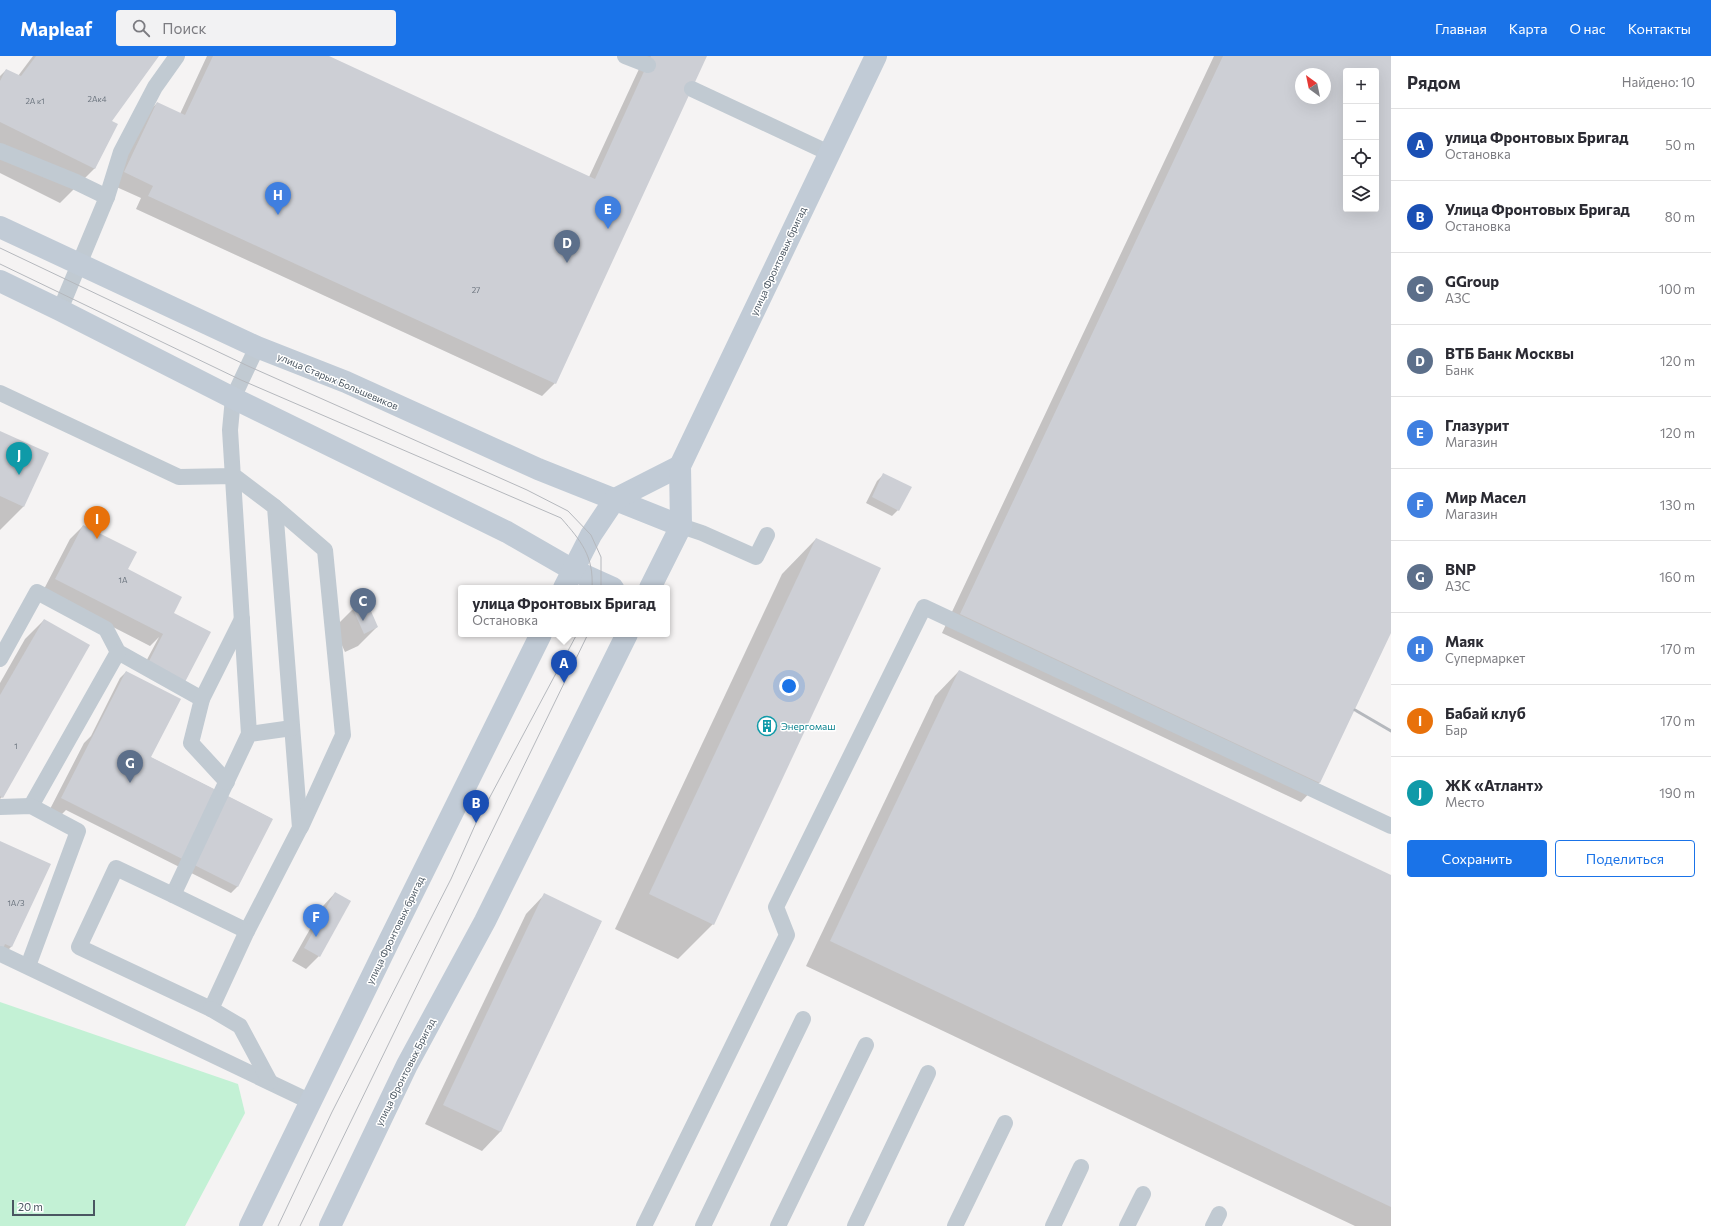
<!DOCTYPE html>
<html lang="ru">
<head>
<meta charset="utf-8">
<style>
  :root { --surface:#fff; --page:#f2f2f3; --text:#2b2b33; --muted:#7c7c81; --line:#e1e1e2; --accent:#1a73e8 }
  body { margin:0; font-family:Commissioner,sans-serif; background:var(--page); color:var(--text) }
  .controls { position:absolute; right:12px; top:12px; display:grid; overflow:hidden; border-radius:4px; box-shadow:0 4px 16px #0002 }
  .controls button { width:36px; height:36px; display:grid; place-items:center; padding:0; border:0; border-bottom:1px solid var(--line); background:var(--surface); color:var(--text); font:20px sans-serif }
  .compass { position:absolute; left:1295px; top:12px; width:36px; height:36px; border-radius:50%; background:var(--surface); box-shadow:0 4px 16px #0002; rotate:327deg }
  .scale { position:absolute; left:12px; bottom:10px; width:83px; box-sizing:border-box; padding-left:4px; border:2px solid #4a5661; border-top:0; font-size:11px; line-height:14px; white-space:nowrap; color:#4a5661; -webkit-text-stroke:3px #fff; paint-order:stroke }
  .you { position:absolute; left:789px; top:630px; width:14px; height:14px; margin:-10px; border:3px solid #fff; border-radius:50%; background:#1a73e8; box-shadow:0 0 0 6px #1a73e833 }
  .badge { display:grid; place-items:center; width:26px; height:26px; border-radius:50%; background:var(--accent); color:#fff; font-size:13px; font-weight:700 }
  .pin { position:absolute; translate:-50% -33px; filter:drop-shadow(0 1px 2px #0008) }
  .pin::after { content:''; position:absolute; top:21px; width:14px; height:12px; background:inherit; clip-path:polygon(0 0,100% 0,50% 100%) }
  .popup { position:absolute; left:458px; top:529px; width:212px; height:52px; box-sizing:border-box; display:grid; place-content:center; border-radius:4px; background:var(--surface); filter:drop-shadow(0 1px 3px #0005); font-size:13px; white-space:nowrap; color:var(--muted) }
  .popup b { font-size:15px; color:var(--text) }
  .popup::after { content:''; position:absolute; left:50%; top:100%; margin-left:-8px; border:8px solid transparent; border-top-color:var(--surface) }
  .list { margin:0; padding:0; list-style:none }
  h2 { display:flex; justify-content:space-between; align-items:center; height:52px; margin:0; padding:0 16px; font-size:17px }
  h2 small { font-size:13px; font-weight:400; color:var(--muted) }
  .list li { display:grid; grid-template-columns:26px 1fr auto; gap:12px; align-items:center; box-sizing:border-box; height:72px; padding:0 16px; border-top:1px solid var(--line) }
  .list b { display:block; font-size:15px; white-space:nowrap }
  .list p { margin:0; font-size:13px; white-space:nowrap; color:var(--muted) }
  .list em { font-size:13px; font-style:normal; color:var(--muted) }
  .actions { display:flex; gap:8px; padding:12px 16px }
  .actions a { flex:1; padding:9px 0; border:1px solid var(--accent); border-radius:4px; text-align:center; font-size:14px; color:var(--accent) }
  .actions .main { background:var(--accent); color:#fff }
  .icon { flex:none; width:22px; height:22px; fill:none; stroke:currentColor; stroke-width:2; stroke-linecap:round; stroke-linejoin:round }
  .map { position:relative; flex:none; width:1391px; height:1170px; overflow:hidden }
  header { display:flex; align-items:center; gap:24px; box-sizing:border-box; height:56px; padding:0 20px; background:var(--accent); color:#fff }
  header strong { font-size:19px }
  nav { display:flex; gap:22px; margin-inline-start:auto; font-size:14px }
  .search { width:280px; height:36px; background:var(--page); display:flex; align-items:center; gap:10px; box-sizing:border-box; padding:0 14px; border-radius:4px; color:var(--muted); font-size:15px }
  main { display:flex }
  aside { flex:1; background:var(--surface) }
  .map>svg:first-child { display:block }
  .green { fill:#c3f1d5 }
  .shadow { fill:#0003; fill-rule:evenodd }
  .building { fill:#cdcfd5; fill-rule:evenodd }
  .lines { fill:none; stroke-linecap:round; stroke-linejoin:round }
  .service { stroke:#c1cad2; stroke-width:16 }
  .secondary { stroke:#c1cbd6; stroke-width:22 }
  .tram { stroke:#b5b8bd; stroke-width:1 }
  .rail { stroke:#b5b8bd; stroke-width:3 }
  .labels { text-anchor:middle; stroke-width:3; stroke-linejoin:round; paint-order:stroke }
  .number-label { font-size:8px; fill:#6b747e }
  .street-label { font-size:10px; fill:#4a5661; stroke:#fff }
  .culture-label { font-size:10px; fill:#0d838f; stroke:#fff; text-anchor:start }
</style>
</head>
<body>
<header>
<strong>Mapleaf</strong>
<div class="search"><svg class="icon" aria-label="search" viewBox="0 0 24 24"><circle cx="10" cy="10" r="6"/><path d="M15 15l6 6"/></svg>Поиск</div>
<nav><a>Главная</a><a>Карта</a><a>О нас</a><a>Контакты</a></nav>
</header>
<main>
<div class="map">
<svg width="1391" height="1170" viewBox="0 0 1391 1170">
  <rect width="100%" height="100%" fill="#f5f3f3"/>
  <path class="green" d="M0,946L238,1028L245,1057L185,1170H0Z"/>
  <g class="shadow">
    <path d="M33,0H158L111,64L95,112L60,147L0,117V20L6,14L18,20Z"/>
    <path d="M207,0H326L589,121L645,0H706L555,327L542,340L136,153L141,142L112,129L144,60L157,47L180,58Z"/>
    <path d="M1214,0H1391V575L1319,727L1301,746L942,577ZM1346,15H1376V153H1346ZM1301,18H1325V42H1301Z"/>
    <path d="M0,376L47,398L23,451L0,474Z"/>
    <path d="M883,419L898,454L892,460L866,447L877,425Z"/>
    <path d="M83,470L173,557L178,632L142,613L159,581L150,590L43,535L70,483Z"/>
    <path d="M816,483L713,868L678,903L615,873L782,518Z"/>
    <path d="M367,547L377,571L358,590L345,596L334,572L353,553Z"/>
    <path d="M44,564L2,741L0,743V627L25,583Z"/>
    <path d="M959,615L1391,820V1170H1355L806,910L935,640Z"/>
    <path d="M126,616L150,701L272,763L237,831L231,837L66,754L60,760L49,755L84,687L91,680L120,622Z"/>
    <path d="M0,786L49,808L11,891L5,897L1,895Z"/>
    <path d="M335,837L319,900L306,913L292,905L323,850Z"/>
    <path d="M544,839L601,866L500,1076L482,1095L425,1068L526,858Z"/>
  </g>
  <g class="building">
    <path d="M36,0H159L112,65L118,68L95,113L0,66V25L6,13L21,20Z"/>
    <path d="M213,0H329L595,123L651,0H707L556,328L148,140L153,130L124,116L157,46L185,59Z"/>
    <path d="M1223,0H1391V577L1320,727L960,558ZM1346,15H1376V153H1346ZM1301,18H1325V42H1301Z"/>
    <path d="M0,375L49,397L24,451L0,440Z"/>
    <path d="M883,417L912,431L899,455L872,441Z"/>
    <path d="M83,469L137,496L128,513L182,541L174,557L211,576L185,626L148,607L163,578L55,523Z"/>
    <path d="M816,482L881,512L714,869L649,838Z"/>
    <path d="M367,546L378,571L364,578L353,553Z"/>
    <path d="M44,563L90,589L3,742L0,740V639Z"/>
    <path d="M959,614L1391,819V1151L830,885Z"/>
    <path d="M126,615L181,643L151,701L273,763L238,831L61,742Z"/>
    <path d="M0,785L51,808L12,891L5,888L0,900Z"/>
    <path d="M335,836L351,845L320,901L304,892Z"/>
    <path d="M544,837L602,865L501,1076L443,1049Z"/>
  </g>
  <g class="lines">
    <g class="service">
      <path d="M625,0L648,9"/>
      <path d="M692,33L829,97"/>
      <path d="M0,95L76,126L107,141"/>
      <path d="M60,254L107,141L121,96L155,31L177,0"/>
      <path d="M0,337L179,421L234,420L275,451L300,772L247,875L173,839L249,678L230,374L233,342L257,291"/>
      <path d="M275,451L325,494L343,679L301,771"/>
      <path d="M681,470L702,477L756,501L767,479"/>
      <path d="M0,603L37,536L106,573L118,596L202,643"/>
      <path d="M249,678L292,672"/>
      <path d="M227,726L191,687L202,643L242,563"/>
      <path d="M31,750L118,596"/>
      <path d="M0,751L31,750L78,775L28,910"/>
      <path d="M173,839L116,812L79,891L211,953L247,875"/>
      <path d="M1,898L311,1046"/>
      <path d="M211,953L240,970L270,1026"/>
      <path d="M644,1170L787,879L776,851L924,551L1391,770"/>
      <path d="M703,1170L803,963"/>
      <path d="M778,1170L866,989"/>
      <path d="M855,1170L928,1017"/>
      <path d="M955,1170L1005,1067"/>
      <path d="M1053,1170L1081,1111"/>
      <path d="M1127,1170L1143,1138"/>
      <path d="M1213,1170L1219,1158"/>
    </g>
    <g class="secondary">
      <path d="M0,171L257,291L346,326L538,413L681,470"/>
      <path d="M0,225L60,254L233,342L507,476L573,514L613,532"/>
      <path d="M564,532L591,479L615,443L680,410"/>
      <path d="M650,532L681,470L680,410L876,0"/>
      <path d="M250,1170L389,885L541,578"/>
      <path d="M330,1170L407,1009L485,865L627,578"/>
    </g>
    <g class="tram">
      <path d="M0,192L248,310L527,434L568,455L591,479L601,501V532"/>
      <path d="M0,208L241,324L561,462C581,485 594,500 592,532"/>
      <path d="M278,1170L332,1056L451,823L476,767L577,578"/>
      <path d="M300,1170L588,578"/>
    </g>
    <path class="rail" d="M1355,654L1391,675"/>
  </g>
  <defs>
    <symbol id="building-ring" viewBox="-11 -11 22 22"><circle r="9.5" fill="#fff" stroke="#0f9aa8" stroke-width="1.5"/><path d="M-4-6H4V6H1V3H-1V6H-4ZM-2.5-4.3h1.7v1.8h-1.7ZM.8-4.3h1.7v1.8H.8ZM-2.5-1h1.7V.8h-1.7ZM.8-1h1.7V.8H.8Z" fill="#0f9aa8"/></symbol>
  </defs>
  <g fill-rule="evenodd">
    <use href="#building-ring" x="756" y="659" width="22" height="22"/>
  </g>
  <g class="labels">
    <g class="number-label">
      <text x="97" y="46">2Ак4</text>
      <text x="35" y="48">2А к1</text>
      <text x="476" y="237">27</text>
      <text x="123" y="527">1А</text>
      <text x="16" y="693">1</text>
      <text x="16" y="850">1А/3</text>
    </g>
    <g class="street-label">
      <text transform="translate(778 205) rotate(-65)" y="4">улица Фронтовых бригад</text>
      <text transform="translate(338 325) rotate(23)" y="4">улица Старых Большевиков</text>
      <text transform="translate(395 874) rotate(-64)" y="4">улица Фронтовых бригад</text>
      <text transform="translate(405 1016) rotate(-63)" y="4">улица Фронтовых Бригад</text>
    </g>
    <g class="culture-label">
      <text x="781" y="674">Энергомаш</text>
    </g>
  </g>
</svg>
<div class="controls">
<button>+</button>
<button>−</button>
<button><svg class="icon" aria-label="locate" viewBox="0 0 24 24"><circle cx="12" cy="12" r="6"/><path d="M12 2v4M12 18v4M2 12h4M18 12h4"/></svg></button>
<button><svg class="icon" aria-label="layers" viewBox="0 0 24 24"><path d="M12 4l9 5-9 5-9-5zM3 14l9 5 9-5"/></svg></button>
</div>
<svg class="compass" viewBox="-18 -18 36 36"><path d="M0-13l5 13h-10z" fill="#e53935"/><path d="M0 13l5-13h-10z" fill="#7c7c81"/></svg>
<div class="scale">20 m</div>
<div class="you"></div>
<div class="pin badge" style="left:564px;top:627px;background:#1a4fb4">A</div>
<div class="popup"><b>улица Фронтовых Бригад</b>Остановка</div>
<div class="pin badge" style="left:476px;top:767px;background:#1a4fb4">B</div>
<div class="pin badge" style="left:363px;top:565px;background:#5c6f8a">C</div>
<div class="pin badge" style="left:567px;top:207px;background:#5c6f8a">D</div>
<div class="pin badge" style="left:608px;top:173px;background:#3f7fe0">E</div>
<div class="pin badge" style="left:316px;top:881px;background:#3f7fe0">F</div>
<div class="pin badge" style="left:130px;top:727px;background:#5c6f8a">G</div>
<div class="pin badge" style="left:278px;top:159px;background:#3f7fe0">H</div>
<div class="pin badge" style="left:97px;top:483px;background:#e8710a">I</div>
<div class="pin badge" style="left:19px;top:419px;background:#0f9aa8">J</div>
</div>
<aside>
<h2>Рядом<small>Найдено: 10</small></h2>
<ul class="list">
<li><span class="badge" style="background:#1a4fb4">A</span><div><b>улица Фронтовых Бригад</b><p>Остановка</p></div><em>50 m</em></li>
<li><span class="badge" style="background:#1a4fb4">B</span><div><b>Улица Фронтовых Бригад</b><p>Остановка</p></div><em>80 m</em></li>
<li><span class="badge" style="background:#5c6f8a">C</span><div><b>GGroup</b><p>АЗС</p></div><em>100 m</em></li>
<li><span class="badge" style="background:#5c6f8a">D</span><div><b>ВТБ Банк Москвы</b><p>Банк</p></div><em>120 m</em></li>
<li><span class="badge" style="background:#3f7fe0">E</span><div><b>Глазурит</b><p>Магазин</p></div><em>120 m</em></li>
<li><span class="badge" style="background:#3f7fe0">F</span><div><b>Мир Масел</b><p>Магазин</p></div><em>130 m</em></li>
<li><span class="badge" style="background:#5c6f8a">G</span><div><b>BNP</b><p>АЗС</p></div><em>160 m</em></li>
<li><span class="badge" style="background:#3f7fe0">H</span><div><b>Маяк</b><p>Супермаркет</p></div><em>170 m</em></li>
<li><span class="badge" style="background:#e8710a">I</span><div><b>Бабай клуб</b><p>Бар</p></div><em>170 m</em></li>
<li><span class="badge" style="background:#0f9aa8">J</span><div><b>ЖК «Атлант»</b><p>Место</p></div><em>190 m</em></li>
</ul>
<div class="actions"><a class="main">Сохранить</a><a>Поделиться</a></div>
</aside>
</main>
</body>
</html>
